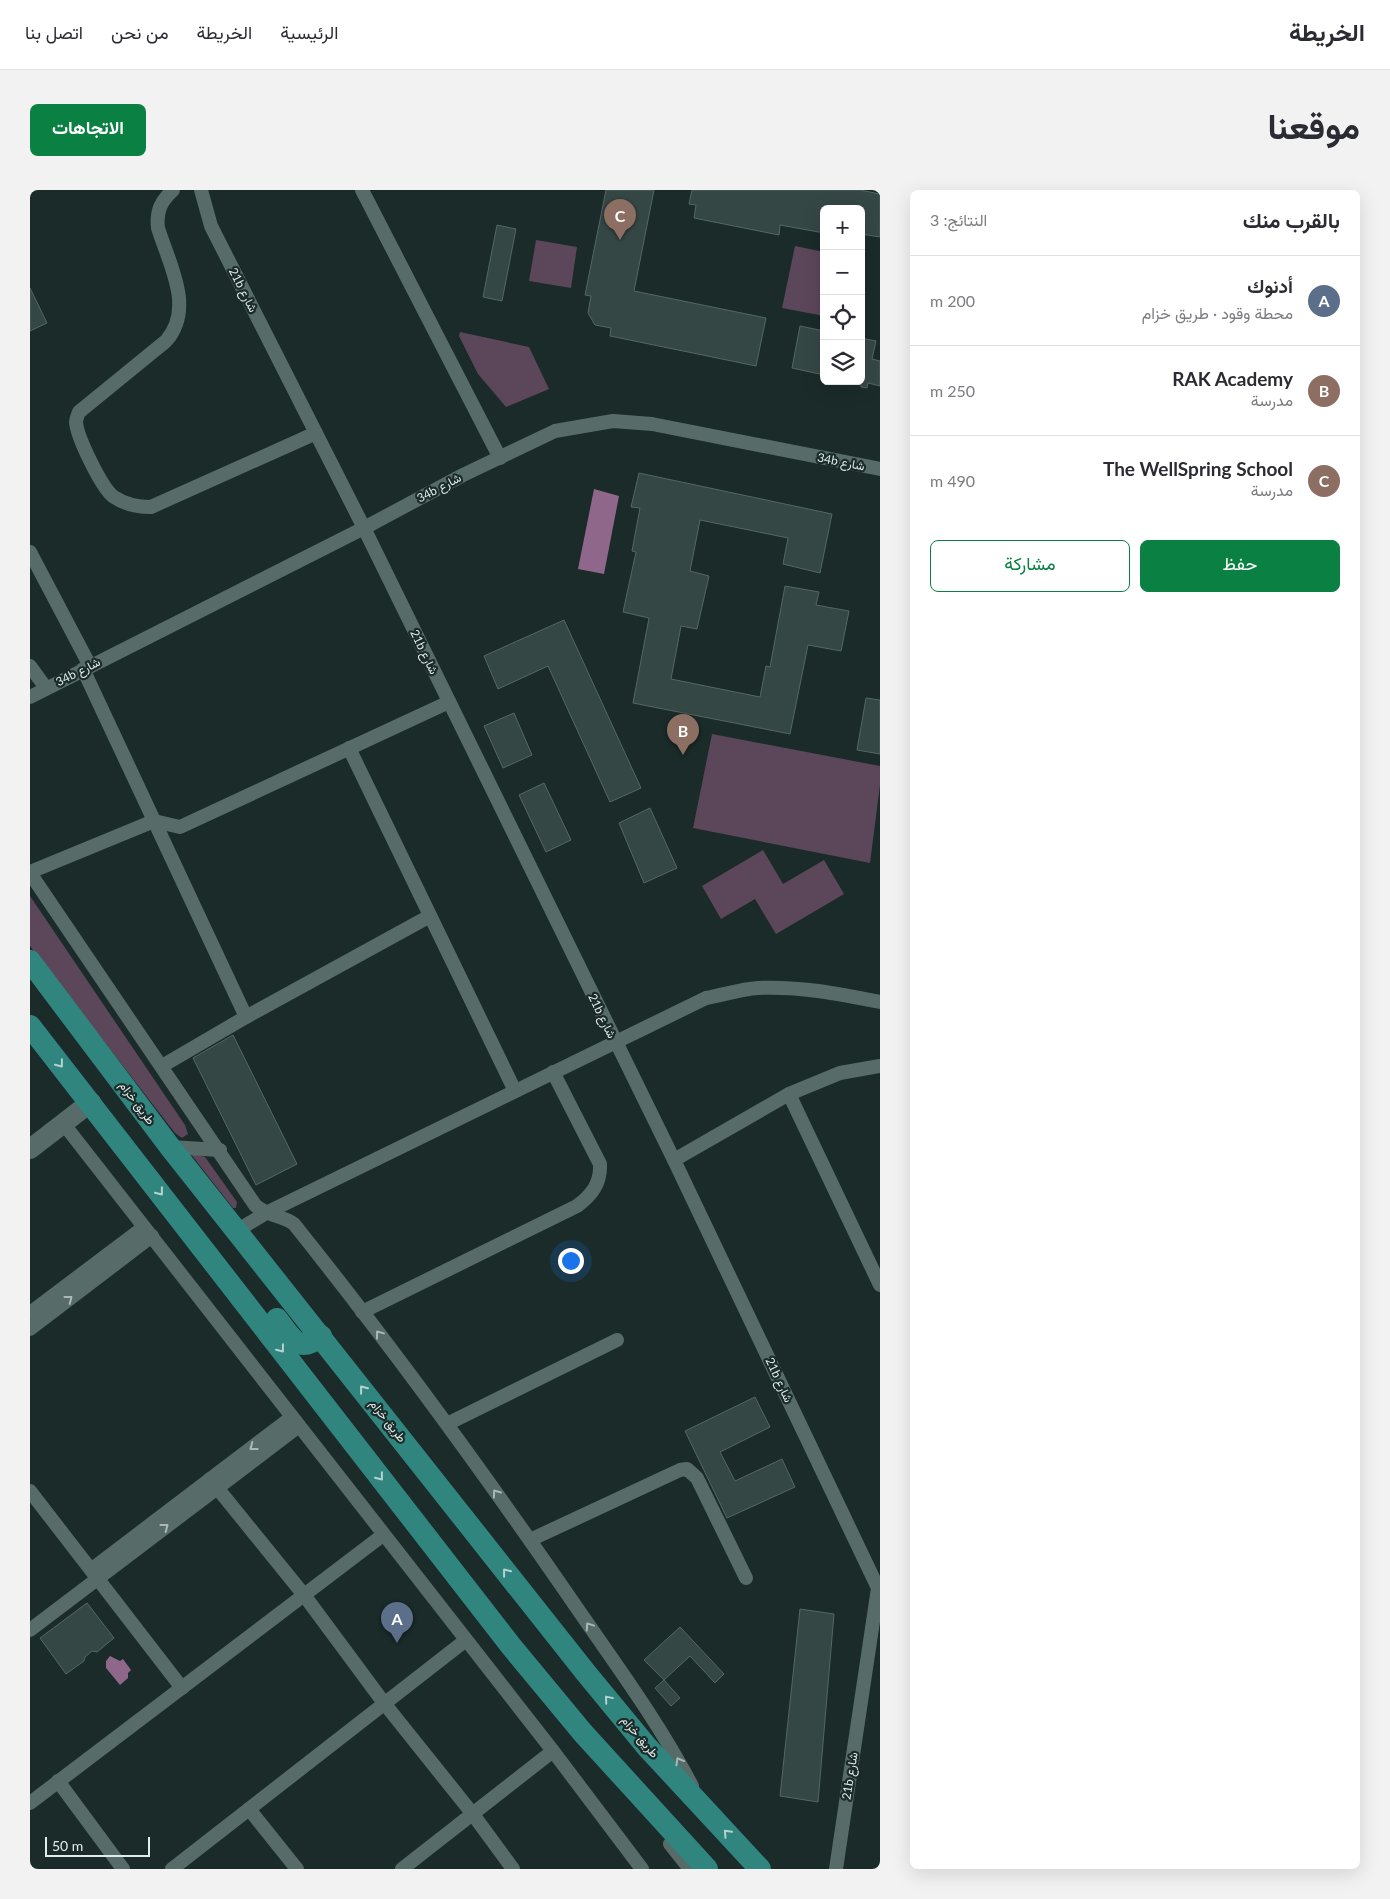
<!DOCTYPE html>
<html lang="ar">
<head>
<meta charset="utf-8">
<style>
  :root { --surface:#fff; --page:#f2f2f3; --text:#2b2b33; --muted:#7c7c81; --line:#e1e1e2; --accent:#0b8043 }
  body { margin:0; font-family:Lato,Vazirmatn,sans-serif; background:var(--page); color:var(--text); direction:rtl }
  .controls { position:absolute; right:15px; top:15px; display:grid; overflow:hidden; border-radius:8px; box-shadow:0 5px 20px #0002 }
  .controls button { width:45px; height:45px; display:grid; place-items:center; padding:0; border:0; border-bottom:1px solid var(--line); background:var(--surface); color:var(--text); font:25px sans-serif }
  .scale { position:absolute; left:15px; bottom:12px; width:105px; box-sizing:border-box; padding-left:5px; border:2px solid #e1eceb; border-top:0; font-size:14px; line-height:18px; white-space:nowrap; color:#e1eceb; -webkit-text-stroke:4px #1a2b29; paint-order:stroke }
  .you { position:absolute; left:540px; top:1070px; width:18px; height:18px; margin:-12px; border:4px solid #fff; border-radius:50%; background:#1a73e8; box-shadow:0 0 0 8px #1a73e833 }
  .badge { display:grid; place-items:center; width:32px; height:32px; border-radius:50%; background:var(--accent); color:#fff; font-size:16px; font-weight:700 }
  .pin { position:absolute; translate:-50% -41px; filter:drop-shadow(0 1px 2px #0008) }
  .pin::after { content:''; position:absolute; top:26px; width:18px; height:15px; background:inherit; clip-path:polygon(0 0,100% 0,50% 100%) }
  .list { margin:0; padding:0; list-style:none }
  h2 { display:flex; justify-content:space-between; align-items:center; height:65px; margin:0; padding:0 20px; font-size:21px }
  h2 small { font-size:16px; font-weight:400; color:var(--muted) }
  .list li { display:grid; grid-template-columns:32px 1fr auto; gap:15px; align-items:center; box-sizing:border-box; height:90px; padding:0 20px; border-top:1px solid var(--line) }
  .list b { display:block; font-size:19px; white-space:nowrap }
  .list p { margin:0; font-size:16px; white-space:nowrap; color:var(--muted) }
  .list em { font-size:16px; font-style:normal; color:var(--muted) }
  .actions { display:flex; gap:10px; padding:15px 20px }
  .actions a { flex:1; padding:11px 0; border:1px solid var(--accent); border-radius:8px; text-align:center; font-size:18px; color:var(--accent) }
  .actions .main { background:var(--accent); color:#fff }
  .icon { flex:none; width:28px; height:28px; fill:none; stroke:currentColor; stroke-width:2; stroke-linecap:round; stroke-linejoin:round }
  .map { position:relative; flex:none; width:850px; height:1679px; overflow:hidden; direction:ltr; border-radius:8px }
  header { display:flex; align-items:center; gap:30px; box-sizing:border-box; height:70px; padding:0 25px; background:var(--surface); border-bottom:1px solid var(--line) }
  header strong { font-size:24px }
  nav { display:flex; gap:28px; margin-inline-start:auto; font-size:18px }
  .intro { display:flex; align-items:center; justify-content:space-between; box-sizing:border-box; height:120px; padding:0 30px }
  h1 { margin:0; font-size:35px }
  .button { padding:12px 22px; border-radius:8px; background:var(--accent); color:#fff; font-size:18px; font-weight:700 }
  main { display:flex; gap:30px; padding:0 30px }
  aside { flex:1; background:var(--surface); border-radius:8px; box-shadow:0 5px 20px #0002 }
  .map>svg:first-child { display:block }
  .green { fill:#5c465a }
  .water { fill:#8e678b }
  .building { fill:#354745; stroke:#546765 }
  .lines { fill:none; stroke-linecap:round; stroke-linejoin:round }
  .street { stroke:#576b68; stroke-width:14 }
  .secondary { stroke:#576b68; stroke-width:20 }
  .primary { stroke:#31857f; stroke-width:22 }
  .oneway { stroke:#b5d2d0 }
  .oneway2 { stroke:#aab8b7 }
  .labels { text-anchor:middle; stroke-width:4.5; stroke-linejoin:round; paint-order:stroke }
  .street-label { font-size:12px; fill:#e1eceb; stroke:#1a2b29 }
</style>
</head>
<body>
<header>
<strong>الخريطة</strong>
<nav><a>الرئيسية</a><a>الخريطة</a><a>من نحن</a><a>اتصل بنا</a></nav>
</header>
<div class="intro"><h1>موقعنا</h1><a class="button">الاتجاهات</a></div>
<main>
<aside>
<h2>بالقرب منك<small>النتائج: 3</small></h2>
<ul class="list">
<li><span class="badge" style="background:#5c6f8a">A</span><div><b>أدنوك</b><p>محطة وقود · طريق خزام</p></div><em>200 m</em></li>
<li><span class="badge" style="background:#8d6e63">B</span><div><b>RAK Academy</b><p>مدرسة</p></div><em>250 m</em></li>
<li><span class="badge" style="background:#8d6e63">C</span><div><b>The WellSpring School</b><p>مدرسة</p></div><em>490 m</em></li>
</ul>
<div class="actions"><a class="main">حفظ</a><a>مشاركة</a></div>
</aside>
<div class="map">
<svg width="850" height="1679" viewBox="0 0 850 1679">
  <rect width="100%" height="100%" fill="#1a2b29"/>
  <g class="green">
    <path d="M506,50L547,57L541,98L499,91Z"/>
    <path d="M765,56L794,62V126L752,118Z"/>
    <path d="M430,142L499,157L519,199L476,217L448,184L429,146Z"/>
    <path d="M682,544L850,576V595L840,673L663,638Z"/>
    <path d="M733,660L753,694L794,670L814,704L746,744L725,709L691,729L672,696Z"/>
    <path d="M0,706L155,935L158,944L152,948L145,943L0,756Z"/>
    <path d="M160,963L175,967L207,1012L206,1018H203Z"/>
  </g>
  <g class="water">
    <path d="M564,299L589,306L574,384L548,379Z"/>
    <path d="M80,1466L90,1471L93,1469L101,1480L98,1483V1488L90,1495L76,1478V1471Z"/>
  </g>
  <g class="building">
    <path d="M576,0H624L604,101L736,128L726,176L580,146L581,138L565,135L558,123L561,106L555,105Z"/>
    <path d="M662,0H830L850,4V47L831,44V19H794V43L750,35L749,45L664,28L666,15L659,14Z"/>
    <path d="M467,35L486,39L472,111L453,107Z"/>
    <path d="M0,98L17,133L0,141Z"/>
    <path d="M770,136L794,141V185L762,178Z"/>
    <path d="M831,148L846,151L842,169L850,171V196L838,193L837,198L831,197Z"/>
    <path d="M609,283L802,324L790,383L753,374L758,348L670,330L660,381L679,386L667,439L651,436L641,489L730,507L736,476L740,477L755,396L789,402L786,415L819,421L811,461L778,455L760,544L603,513L619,428L593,422L606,362L602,361L610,318L601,317Z"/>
    <path d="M534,430L611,598L580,612L518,476L468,499L454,466Z"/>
    <path d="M836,508L850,510V564L827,560Z"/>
    <path d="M484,523L502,565L473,578L454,536Z"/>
    <path d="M514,593L541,650L516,662L489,605Z"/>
    <path d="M620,618L647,678L614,693L589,633Z"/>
    <path d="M203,845L267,974L226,995L163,868Z"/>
    <path d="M725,1207L740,1237L690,1262L705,1291L752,1269L765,1297L697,1328L655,1241Z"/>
    <path d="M57,1413L84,1448L67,1462L62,1461L55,1467L54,1471L36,1484L10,1448Z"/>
    <path d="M770,1419L804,1424L788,1612L750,1606Z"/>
    <path d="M650,1437L694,1484L685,1493L660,1466L634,1490L614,1470Z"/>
    <path d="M634,1490L650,1508L641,1516L625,1498Z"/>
  </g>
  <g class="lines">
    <g class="street">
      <path d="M143,0C131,11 126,21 128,38C139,74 165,118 136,151L49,222C48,225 46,228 46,232C47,247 72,299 84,307C96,315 107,317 121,317L286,243"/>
      <path d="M171,0L181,36L334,338L644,970L848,1398L806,1679"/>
      <path d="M332,0L470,268"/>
      <path d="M0,362L60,476"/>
      <path d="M0,476L16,498"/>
      <path d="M53,479L216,827"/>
      <path d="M0,507L334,338L433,285L525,241L583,231L622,234L850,279"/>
      <path d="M319,558L485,901"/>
      <path d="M0,682L124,631L150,637L419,512"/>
      <path d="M0,683L225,1015C236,1026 252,1025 264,1034C360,1154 451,1279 538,1405C581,1468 627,1529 662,1596"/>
      <path d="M132,876L216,827L400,726"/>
      <path d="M759,904L850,1095"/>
      <path d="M33,933L523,1561L612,1679"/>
      <path d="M140,957L190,960"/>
      <path d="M644,970L759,904L810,883L850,876"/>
      <path d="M208,1040L236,1023L676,808C693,805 711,799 728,798C770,796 810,804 850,812"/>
      <path d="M332,1122L547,1016C562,1005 571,993 570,974L523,882"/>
      <path d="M0,1123L114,1037"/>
      <path d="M0,1139L122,1046"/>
      <path d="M417,1234L587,1150"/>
      <path d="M180,1289L274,1405L354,1513L442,1623L483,1679"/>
      <path d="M0,1301L152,1498"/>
      <path d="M500,1350L650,1280L657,1279L667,1288L716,1388"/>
      <path d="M62,1379L262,1227"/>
      <path d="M0,1440L269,1236"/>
      <path d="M28,1591L93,1679"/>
      <path d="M0,1613L353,1345"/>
      <path d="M219,1619L267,1679"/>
      <path d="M640,1654L660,1679"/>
      <path d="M142,1679L436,1450"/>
      <path d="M372,1679L523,1561"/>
    </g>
    <path class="secondary" d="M0,959L61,912"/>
    <g class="primary">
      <path d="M0,771L140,957L556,1483L617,1557L730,1679"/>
      <path d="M0,836L481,1456L553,1543L677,1679"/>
      <path d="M247,1129C261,1147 268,1165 291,1146"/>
    </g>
  </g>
  <defs><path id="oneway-chevron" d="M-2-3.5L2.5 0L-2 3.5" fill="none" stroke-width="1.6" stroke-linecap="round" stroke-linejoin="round" transform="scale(1.25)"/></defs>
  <g class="oneway">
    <use href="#oneway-chevron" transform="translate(30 874) rotate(52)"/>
    <use href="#oneway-chevron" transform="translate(130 1002) rotate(52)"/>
    <use href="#oneway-chevron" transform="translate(251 1159) rotate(52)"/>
    <use href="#oneway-chevron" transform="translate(333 1199) rotate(-128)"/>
    <use href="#oneway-chevron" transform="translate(350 1287) rotate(52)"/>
    <use href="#oneway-chevron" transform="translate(476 1382) rotate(-128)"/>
    <use href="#oneway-chevron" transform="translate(578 1509) rotate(-130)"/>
    <use href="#oneway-chevron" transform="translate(697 1643) rotate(-133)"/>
  </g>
  <g class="oneway2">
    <use href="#oneway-chevron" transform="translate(39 1109) rotate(-37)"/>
    <use href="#oneway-chevron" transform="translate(349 1144) rotate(-127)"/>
    <use href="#oneway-chevron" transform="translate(223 1257) rotate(143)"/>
    <use href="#oneway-chevron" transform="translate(466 1303) rotate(-126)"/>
    <use href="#oneway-chevron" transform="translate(135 1337) rotate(-37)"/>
    <use href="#oneway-chevron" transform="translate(559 1436) rotate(-124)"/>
    <use href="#oneway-chevron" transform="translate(649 1571) rotate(-119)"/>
  </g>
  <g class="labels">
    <g class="street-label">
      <text transform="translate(213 100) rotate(63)" y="4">21b شارع</text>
      <text transform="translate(811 272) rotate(11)" y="4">34b شارع</text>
      <text transform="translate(409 298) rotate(-28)" y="4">34b شارع</text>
      <text transform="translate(394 462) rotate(64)" y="4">21b شارع</text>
      <text transform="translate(48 482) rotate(-27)" y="4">34b شارع</text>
      <text transform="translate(572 826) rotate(64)" y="4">21b شارع</text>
      <text transform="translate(107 913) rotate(53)" y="4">طريق خزام</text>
      <text transform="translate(749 1190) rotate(65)" y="4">21b شارع</text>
      <text transform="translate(358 1231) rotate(52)" y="4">طريق خزام</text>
      <text transform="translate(610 1547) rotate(50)" y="4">طريق خزام</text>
      <text transform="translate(820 1586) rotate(-81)" y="4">21b شارع</text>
    </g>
  </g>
</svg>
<div class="controls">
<button>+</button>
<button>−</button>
<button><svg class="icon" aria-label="locate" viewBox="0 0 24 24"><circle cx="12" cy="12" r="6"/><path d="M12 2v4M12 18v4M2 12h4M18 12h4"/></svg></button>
<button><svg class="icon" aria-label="layers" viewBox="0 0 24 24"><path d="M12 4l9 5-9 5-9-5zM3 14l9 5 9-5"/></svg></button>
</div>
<div class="scale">50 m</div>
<div class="you"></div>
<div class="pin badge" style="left:367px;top:1453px;background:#5c6f8a">A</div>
<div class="pin badge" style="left:653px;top:565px;background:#8d6e63">B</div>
<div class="pin badge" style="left:590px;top:50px;background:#8d6e63">C</div>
</div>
</main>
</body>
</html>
